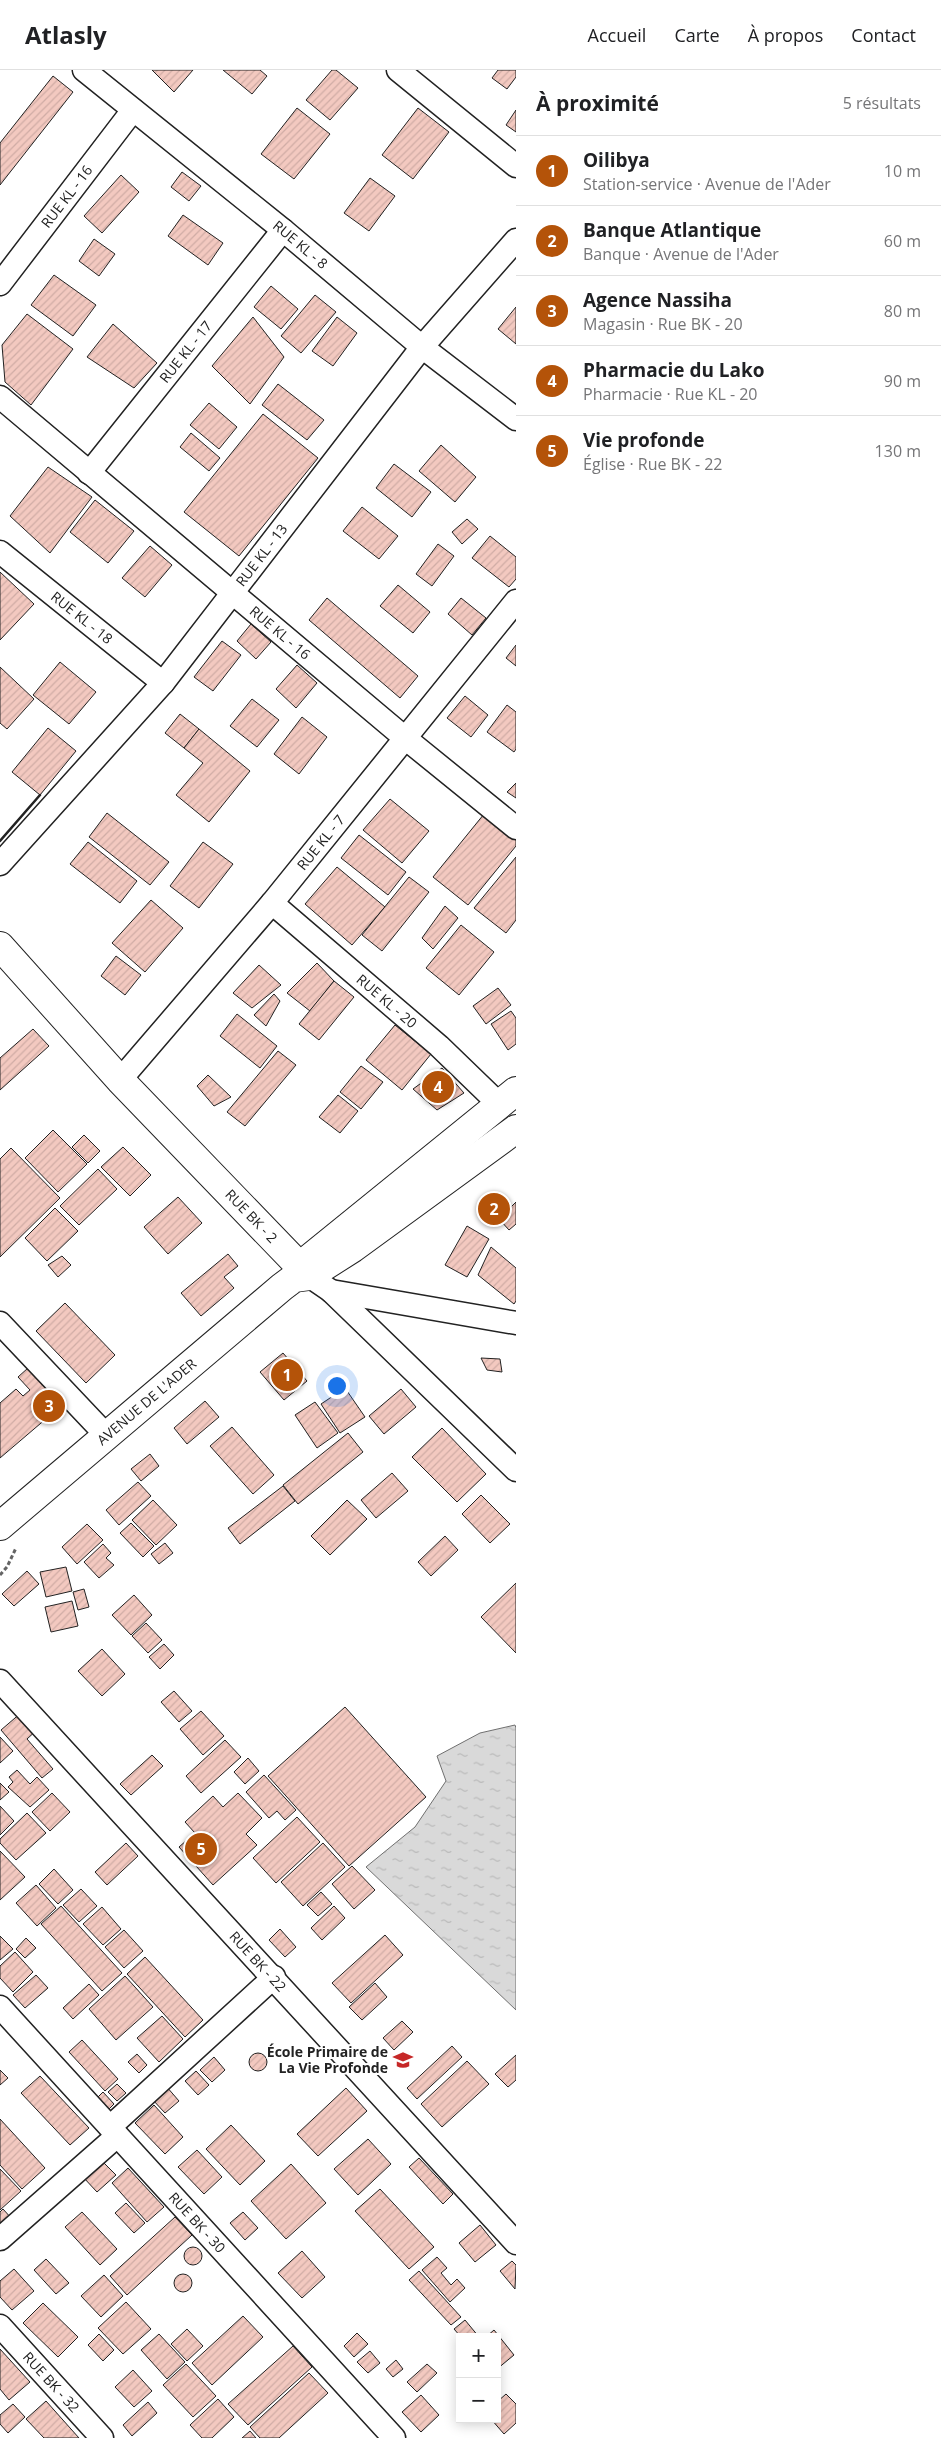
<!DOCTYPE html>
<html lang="fr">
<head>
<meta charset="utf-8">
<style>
  :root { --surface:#fff; --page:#f2f2f2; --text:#202124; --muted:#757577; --line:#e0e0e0; --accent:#b45309 }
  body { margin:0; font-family:"Open Sans",sans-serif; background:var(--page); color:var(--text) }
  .controls { position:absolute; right:15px; bottom:15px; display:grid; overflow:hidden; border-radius:0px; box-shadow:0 2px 12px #0003 }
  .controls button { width:45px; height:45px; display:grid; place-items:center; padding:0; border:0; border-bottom:1px solid var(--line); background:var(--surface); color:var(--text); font:25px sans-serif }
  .you { position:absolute; left:336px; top:1315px; width:18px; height:18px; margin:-12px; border:4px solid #fff; border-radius:50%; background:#1a73e8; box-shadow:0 0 0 8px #1a73e833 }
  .badge { display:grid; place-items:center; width:32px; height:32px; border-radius:50%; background:var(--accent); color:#fff; font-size:16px; font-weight:700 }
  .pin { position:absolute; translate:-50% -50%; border:2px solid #fff; box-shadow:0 1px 5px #0006 }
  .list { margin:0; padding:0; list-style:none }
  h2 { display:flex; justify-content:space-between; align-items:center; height:65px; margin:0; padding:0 20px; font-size:21px }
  h2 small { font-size:16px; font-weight:400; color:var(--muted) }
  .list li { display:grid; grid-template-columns:32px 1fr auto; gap:15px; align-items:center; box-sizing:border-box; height:70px; padding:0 20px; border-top:1px solid var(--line) }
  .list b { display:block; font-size:19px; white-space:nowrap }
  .list p { margin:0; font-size:16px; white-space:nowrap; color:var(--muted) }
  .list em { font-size:16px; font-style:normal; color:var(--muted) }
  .map { position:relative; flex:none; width:516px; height:2368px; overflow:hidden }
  header { display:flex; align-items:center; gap:30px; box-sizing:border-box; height:70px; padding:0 25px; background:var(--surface); border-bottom:1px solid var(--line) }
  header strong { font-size:24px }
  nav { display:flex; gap:28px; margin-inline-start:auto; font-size:18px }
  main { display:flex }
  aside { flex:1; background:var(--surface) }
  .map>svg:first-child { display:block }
  .water { fill:url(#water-ripples); stroke:#6f6f6f }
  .building { fill:url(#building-hatch); stroke:#222 }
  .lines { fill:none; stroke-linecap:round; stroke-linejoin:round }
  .minor-casing { stroke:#222; stroke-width:25 }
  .tertiary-casing { stroke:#222; stroke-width:30 }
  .secondary-casing { stroke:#222; stroke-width:30 }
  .path { stroke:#646464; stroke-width:3; stroke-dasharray:4 2.5; stroke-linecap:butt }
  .minor { stroke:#fff; stroke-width:22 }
  .tertiary { stroke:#fff; stroke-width:28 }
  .secondary { stroke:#fff; stroke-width:28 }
  .wall { stroke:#222; stroke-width:2.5 }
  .labels { text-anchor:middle; stroke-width:4; stroke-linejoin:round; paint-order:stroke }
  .street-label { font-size:14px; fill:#222; stroke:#fff }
  .poi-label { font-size:14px; font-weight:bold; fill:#222; stroke:#fff; text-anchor:end }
</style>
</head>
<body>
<header>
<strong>Atlasly</strong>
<nav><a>Accueil</a><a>Carte</a><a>À propos</a><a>Contact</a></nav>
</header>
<main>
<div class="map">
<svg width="516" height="2368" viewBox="0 0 516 2368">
  <defs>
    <pattern id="water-ripples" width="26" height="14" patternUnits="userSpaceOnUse" patternTransform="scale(1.25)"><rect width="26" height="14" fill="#d9d9d9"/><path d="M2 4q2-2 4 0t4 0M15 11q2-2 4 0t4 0" fill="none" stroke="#bababa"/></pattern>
    <pattern id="building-hatch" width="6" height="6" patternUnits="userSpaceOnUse" patternTransform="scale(1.25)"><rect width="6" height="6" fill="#f3c9c0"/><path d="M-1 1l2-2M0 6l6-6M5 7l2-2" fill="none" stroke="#d0aca5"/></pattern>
  </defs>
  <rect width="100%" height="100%" fill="#fff"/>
  <path class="water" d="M515,1655L516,1658V1940L366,1797L415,1757L446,1711L437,1686L480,1663Z"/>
  <g class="building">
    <path d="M152,0H193L174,22Z"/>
    <path d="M223,0H260L267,6L252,24Z"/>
    <path d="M332,0H336L358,18L330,50L306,30Z"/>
    <path d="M498,0H516V7L507,19L492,8Z"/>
    <path d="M53,6L73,22L0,115V73Z"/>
    <path d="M297,38L330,64L294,109L261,84Z"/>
    <path d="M418,38L449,62L413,109L382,85Z"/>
    <path d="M516,40V62L506,55Z"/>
    <path d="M182,102L201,116L189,131L171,117Z"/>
    <path d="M121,105L139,122L102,163L84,146Z"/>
    <path d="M370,108L395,126L369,161L344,143Z"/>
    <path d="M183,145L223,173L208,195L168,166Z"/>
    <path d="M94,169L115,184L99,206L79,191Z"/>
    <path d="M54,205L96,235L73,266L31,235Z"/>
    <path d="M271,216L298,239L281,259L254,237Z"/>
    <path d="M315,225L336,242L301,283L281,266Z"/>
    <path d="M516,237V274L498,259Z"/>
    <path d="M27,244L73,279L31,335L5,312L2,275Z"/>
    <path d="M253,247L284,287L250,334L212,296Z"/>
    <path d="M337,247L357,263L333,296L312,281Z"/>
    <path d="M113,254L157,293L134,318L87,287Z"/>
    <path d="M278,314L324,350L307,370L262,335Z"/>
    <path d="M209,333L237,357L219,379L190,355Z"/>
    <path d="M263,344L318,388L239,486L184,442Z"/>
    <path d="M191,363L220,388L209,401L180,377Z"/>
    <path d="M441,375L476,407L455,432L419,401Z"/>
    <path d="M394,394L431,422L412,447L376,418Z"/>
    <path d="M48,397L92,427L50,483L10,446Z"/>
    <path d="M95,430L134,461L108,493L70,462Z"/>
    <path d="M362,437L398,466L379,489L343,461Z"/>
    <path d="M467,449L478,459L462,474L452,462Z"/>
    <path d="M490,466L516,487V509L509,517L472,488Z"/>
    <path d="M438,474L454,486L432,516L416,504Z"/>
    <path d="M150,476L172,495L145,527L122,508Z"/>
    <path d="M0,502L34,534L0,570Z"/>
    <path d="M398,515L430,542L413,563L380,536Z"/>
    <path d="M327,528L418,606L400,628L309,550Z"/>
    <path d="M461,528L486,548L472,565L448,544Z"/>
    <path d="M251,554L271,572L256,589L237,571Z"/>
    <path d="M222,571L241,585L213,621L194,607Z"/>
    <path d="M516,575V596L506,588Z"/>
    <path d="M60,592L96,622L69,654L33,625Z"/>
    <path d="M297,595L317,613L296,638L276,619Z"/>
    <path d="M0,597L34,629L7,659L0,653Z"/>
    <path d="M465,626L488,645L471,667L447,648Z"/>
    <path d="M252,629L279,650L257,677L230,656Z"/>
    <path d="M507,635L516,642V679L514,682L487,662Z"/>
    <path d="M180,644L199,659L184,678L165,663Z"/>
    <path d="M302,647L327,667L299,704L274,684Z"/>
    <path d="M48,658L76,681L40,725L12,702Z"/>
    <path d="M199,659L250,701L209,752L176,725L203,693L184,678Z"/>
    <path d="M516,713V728L507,722Z"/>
    <path d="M390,729L429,761L402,793L363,760Z"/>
    <path d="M107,743L169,792L150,815L89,767Z"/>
    <path d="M484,744L516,770V776L468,835L433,807Z"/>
    <path d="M359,765L406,802L388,825L341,788Z"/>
    <path d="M88,772L137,811L120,833L70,794Z"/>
    <path d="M203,772L233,794L199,838L170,816Z"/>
    <path d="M516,787V850L506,863L474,838Z"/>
    <path d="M337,797L385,837L352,875L305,834Z"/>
    <path d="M409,807L429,822L382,881L362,865Z"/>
    <path d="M151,830L183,858L145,902L112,873Z"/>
    <path d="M445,836L458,848L433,879L422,868Z"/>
    <path d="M461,855L494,882L459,925L426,898Z"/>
    <path d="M116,886L141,905L125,925L101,906Z"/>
    <path d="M317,893L334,911L310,941L287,923Z"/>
    <path d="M259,895L281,915L252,938L233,923Z"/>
    <path d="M334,911L354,927L319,970L299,954Z"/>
    <path d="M498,918L511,935L486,954L473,936Z"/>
    <path d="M274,924L280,931L266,956L254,945Z"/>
    <path d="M511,941L516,948V974L508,980L491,954Z"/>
    <path d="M237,944L277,976L260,998L220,966Z"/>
    <path d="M395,955L431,984L402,1020L366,990Z"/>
    <path d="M33,959L49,976L0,1020V988Z"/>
    <path d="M278,981L296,995L245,1056L227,1042Z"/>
    <path d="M361,996L383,1012L361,1039L340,1022Z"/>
    <path d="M442,998L464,1023L437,1040L413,1019Z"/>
    <path d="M208,1005L231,1027L214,1036L197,1016Z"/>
    <path d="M338,1025L358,1041L340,1063L319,1047Z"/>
    <path d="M53,1060L87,1094L58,1122L25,1088Z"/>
    <path d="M84,1065L100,1081L88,1093L72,1077Z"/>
    <path d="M123,1077L151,1105L130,1126L101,1097Z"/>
    <path d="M11,1078L60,1128L0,1187V1089Z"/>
    <path d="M98,1099L117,1119L79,1155L60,1136Z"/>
    <path d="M178,1127L202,1153L168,1184L144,1157Z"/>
    <path d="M503,1129L510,1138L516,1132V1154L509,1160L491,1140Z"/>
    <path d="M55,1138L78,1161L47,1191L25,1168Z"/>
    <path d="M467,1156L489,1169L467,1207L445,1195Z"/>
    <path d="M491,1177L516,1198V1231L514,1234L478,1205Z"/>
    <path d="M228,1184L238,1196L224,1207L234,1218L201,1246L181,1223Z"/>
    <path d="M62,1186L71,1195L58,1207L48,1195Z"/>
    <path d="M65,1233L115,1285L86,1313L36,1261Z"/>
    <path d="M283,1283L307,1311L284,1330L260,1302Z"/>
    <path d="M481,1288L500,1289L502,1302L487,1300Z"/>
    <path d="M28,1298L61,1336L0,1388V1333L16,1319L23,1326L30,1320L18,1307Z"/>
    <path d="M345,1318L365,1347L340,1363L321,1334Z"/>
    <path d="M401,1319L416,1337L384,1364L369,1346Z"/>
    <path d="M205,1331L219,1347L187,1374L174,1358Z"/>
    <path d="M315,1332L338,1363L317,1378L295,1345Z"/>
    <path d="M232,1357L274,1405L253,1424L210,1376Z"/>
    <path d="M442,1358L486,1404L457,1432L412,1387Z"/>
    <path d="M348,1363L363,1382L298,1434L283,1415Z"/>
    <path d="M150,1384L159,1396L141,1411L131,1399Z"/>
    <path d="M392,1403L408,1421L376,1448L361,1430Z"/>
    <path d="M138,1412L151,1426L119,1455L106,1440Z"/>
    <path d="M283,1416L295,1431L240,1474L228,1458Z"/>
    <path d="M481,1425L510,1454L490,1473L462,1444Z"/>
    <path d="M153,1430L177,1455L156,1475L132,1450Z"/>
    <path d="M347,1430L367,1449L330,1485L311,1466Z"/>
    <path d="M131,1453L154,1476L143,1487L120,1463Z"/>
    <path d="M87,1454L103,1470L77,1494L62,1477Z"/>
    <path d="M445,1466L458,1480L431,1506L418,1492Z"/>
    <path d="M165,1473L173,1483L159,1494L151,1484Z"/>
    <path d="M103,1474L111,1483L106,1488L114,1495L99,1508L84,1492Z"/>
    <path d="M66,1497L72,1521L46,1527L40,1502Z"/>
    <path d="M27,1501L39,1514L14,1536L2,1524Z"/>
    <path d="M516,1513V1583L481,1547Z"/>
    <path d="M84,1519L89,1537L78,1540L73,1522Z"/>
    <path d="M134,1525L152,1545L131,1565L112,1545Z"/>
    <path d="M72,1531L78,1556L51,1562L45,1537Z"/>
    <path d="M146,1553L162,1570L148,1583L132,1566Z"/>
    <path d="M164,1574L174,1585L160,1599L149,1587Z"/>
    <path d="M102,1579L125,1604L102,1626L78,1601Z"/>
    <path d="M174,1621L192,1641L179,1652L161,1632Z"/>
    <path d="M345,1637L426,1727L349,1796L268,1706Z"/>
    <path d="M201,1641L224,1666L203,1685L180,1659Z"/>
    <path d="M22,1642L38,1659L27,1669L53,1699L42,1708L1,1660Z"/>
    <path d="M0,1667L13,1681L0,1693Z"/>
    <path d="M225,1670L241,1687L201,1723L186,1706Z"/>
    <path d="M152,1685L163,1696L131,1725L120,1714Z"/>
    <path d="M248,1688L259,1701L245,1714L234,1702Z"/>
    <path d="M17,1700L30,1714L37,1707L49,1720L30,1737L8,1717L13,1712L9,1707Z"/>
    <path d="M264,1705L296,1740L285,1750L277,1741L269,1748L246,1722Z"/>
    <path d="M0,1713L9,1722L0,1730Z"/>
    <path d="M52,1723L70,1742L50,1761L32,1742Z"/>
    <path d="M238,1723L262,1748L246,1764L257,1775L213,1815L179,1777L195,1763L185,1752L213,1726L223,1737Z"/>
    <path d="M0,1736L14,1751L0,1765Z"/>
    <path d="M27,1743L46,1763L16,1790L0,1773V1769Z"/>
    <path d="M297,1747L320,1772L276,1813L253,1788Z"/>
    <path d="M126,1773L138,1786L107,1815L95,1802Z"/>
    <path d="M323,1773L345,1797L303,1836L281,1812Z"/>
    <path d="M0,1781L25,1807L0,1830Z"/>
    <path d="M352,1796L375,1820L354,1839L332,1814Z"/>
    <path d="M54,1799L73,1820L58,1834L39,1814Z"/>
    <path d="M36,1815L56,1838L37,1856L16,1833Z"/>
    <path d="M81,1819L97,1836L79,1852L63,1835Z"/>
    <path d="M321,1822L332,1834L318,1846L307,1835Z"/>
    <path d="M61,1836L122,1903L102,1921L41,1854Z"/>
    <path d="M334,1836L345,1848L322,1870L311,1858Z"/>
    <path d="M102,1837L121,1859L103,1875L83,1854Z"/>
    <path d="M280,1859L296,1877L285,1887L269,1870Z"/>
    <path d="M124,1860L143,1881L124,1898L105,1877Z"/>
    <path d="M385,1865L403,1885L351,1933L332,1913Z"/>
    <path d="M0,1866L13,1879L0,1890Z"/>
    <path d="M26,1868L36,1878L25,1888L16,1879Z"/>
    <path d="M15,1882L33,1902L13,1922L0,1908V1896Z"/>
    <path d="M145,1887L203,1950L185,1967L127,1904Z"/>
    <path d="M36,1905L48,1918L25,1938L13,1925Z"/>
    <path d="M125,1906L153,1937L116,1970L89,1939Z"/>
    <path d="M375,1913L387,1927L362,1950L349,1937Z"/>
    <path d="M89,1914L99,1925L73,1949L63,1938Z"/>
    <path d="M162,1946L183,1969L159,1992L137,1968Z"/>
    <path d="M402,1951L413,1962L394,1980L383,1968Z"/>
    <path d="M82,1970L118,2009L105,2021L69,1982Z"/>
    <path d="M452,1976L462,1987L417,2029L407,2018Z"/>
    <circle cx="258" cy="1992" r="9"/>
    <path d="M137,1984L147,1995L139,2003L128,1992Z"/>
    <path d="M516,1985V2010L508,2017L495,2004Z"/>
    <path d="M214,1987L225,2000L212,2012L200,2000Z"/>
    <path d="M467,1991L489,2014L442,2057L421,2034Z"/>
    <path d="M0,2000L8,2008L0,2015Z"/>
    <path d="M196,2001L209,2015L198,2025L185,2011Z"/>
    <path d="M40,2006L89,2058L70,2075L21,2023Z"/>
    <path d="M117,2014L126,2023L117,2031L108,2022Z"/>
    <path d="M166,2016L179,2031L165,2043L152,2029Z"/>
    <path d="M346,2018L367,2041L318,2086L297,2064Z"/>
    <path d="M103,2022L114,2034L108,2040L97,2028Z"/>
    <path d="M154,2035L183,2067L165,2084L135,2053Z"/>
    <path d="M0,2049L45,2098L22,2119L0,2095Z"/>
    <path d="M231,2055L265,2091L240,2115L206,2079Z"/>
    <path d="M368,2069L391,2094L358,2125L334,2099Z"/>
    <path d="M197,2080L222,2107L204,2124L178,2097Z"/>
    <path d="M419,2088L453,2124L443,2134L409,2097Z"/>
    <path d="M101,2090L116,2105L97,2122L83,2107Z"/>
    <path d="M291,2094L326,2133L286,2169L251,2131Z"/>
    <path d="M128,2098L164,2137L147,2152L112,2113Z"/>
    <path d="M0,2099L21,2121L0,2140Z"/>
    <path d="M380,2119L434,2177L409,2199L355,2141Z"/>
    <path d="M126,2133L145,2153L134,2163L115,2143Z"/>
    <path d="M3,2139L12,2149L0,2159V2142Z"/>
    <path d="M82,2142L117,2179L100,2195L65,2157Z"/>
    <path d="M243,2142L258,2158L245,2170L230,2153Z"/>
    <path d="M175,2147L192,2165L127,2225L110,2206Z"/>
    <path d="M480,2155L496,2175L475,2192L459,2173Z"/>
    <circle cx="193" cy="2186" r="9"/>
    <path d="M302,2181L325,2207L302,2228L278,2203Z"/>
    <path d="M437,2187L447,2198L441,2203L451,2215L457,2209L465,2218L450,2232L422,2200Z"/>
    <path d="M46,2189L69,2213L56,2224L34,2200Z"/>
    <path d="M512,2191L516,2195L515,2219L500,2201Z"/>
    <path d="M14,2199L34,2221L12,2240L0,2227V2211Z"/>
    <path d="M419,2201L461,2247L451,2255L409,2210Z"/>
    <circle cx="183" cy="2213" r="9"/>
    <path d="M104,2205L123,2226L101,2247L81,2226Z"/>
    <path d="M126,2232L151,2259L123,2284L98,2258Z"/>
    <path d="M43,2233L78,2267L58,2287L23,2253Z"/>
    <path d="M243,2246L263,2267L212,2315L192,2293Z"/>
    <path d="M465,2250L479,2267H461L454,2259Z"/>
    <path d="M187,2259L203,2276L187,2291L171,2274Z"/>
    <path d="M494,2260L514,2285L497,2299V2267H486Z"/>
    <path d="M357,2263L368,2274L354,2287L344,2276Z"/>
    <path d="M99,2264L114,2280L103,2291L88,2275Z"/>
    <path d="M159,2264L185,2292L167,2309L141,2280Z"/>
    <path d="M293,2276L312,2297L248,2355L228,2334Z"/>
    <path d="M0,2279L30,2312L9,2330L0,2319Z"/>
    <path d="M370,2281L380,2293L368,2303L357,2292Z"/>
    <path d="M396,2290L403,2299L393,2307L386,2299Z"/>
    <path d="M186,2294L216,2326L193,2347L163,2315Z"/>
    <path d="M427,2294L437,2303L417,2322L407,2312Z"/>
    <path d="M133,2300L152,2321L134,2337L115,2317Z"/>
    <path d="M309,2303L328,2323L279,2368H260L250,2357Z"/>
    <path d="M506,2324L516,2334V2353L504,2364L491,2349H497V2332Z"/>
    <path d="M421,2325L439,2345L421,2362L402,2342Z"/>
    <path d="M218,2329L234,2347L212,2368H202L190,2355Z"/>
    <path d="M46,2331L79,2368H44L26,2349Z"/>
    <path d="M148,2332L157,2343L132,2366L123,2355Z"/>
    <path d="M13,2334L25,2347L8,2363L0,2354V2345Z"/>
    <path d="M250,2361L256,2368H242Z"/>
  </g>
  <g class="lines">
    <defs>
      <g id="minor">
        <path id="s1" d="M84,0L283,160L422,277L516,349"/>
        <path d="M398,0L516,96"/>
        <path id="s2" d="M0,214L133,40"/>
        <path id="s3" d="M0,327L405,668L516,758"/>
        <path id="s4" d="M89,403L283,160"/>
        <path id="s5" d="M0,482L163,613"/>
        <path id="s6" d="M0,794L163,613L422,277L516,170"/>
        <path id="s7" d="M272,833L439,976L499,1034"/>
        <path id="s8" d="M120,1010L272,833L516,531"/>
        <path d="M309,1206L331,1221L516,1400"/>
        <path d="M331,1221L516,1253"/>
        <path d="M0,1253L106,1365"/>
        <path id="s9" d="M0,1611L516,2173"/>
        <path id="s10" d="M0,1937L394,2368"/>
        <path d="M110,2057L274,1907"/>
        <path d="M0,2169L117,2066"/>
        <path id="s11" d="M0,2256L102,2368"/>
      </g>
      <g id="tertiary">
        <path id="s12" d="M0,876L120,1010L309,1206"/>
      </g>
      <g id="secondary">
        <path d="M310,1188L516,1021"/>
        <path id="s13" d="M0,1456L282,1217L294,1208L309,1206L353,1178L516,1059"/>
      </g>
    </defs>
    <use href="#minor" class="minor-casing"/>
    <use href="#tertiary" class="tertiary-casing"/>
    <use href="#secondary" class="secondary-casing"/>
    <path class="path" d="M0,1505L7,1497L16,1478"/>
    <use href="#minor" class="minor"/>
    <use href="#tertiary" class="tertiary"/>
    <use href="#secondary" class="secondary"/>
    <path class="wall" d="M0,771L40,725"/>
  </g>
  <defs>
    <symbol id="school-bare" viewBox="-9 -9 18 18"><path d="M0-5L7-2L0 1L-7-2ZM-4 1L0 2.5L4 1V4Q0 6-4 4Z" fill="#c62828" stroke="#fff" stroke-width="2.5" paint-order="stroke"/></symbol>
  </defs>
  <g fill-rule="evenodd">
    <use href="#school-bare" x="389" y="1976" width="28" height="28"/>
  </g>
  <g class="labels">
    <g class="street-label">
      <text dy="5" stroke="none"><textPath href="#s2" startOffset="110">RUE KL - 16</textPath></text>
      <text dy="5" stroke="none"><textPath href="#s1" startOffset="278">RUE KL - 8</textPath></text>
      <text dy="5" stroke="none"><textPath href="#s4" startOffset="155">RUE KL - 17</textPath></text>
      <text dy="5" stroke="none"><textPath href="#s6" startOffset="405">RUE KL - 13</textPath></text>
      <text dy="5" stroke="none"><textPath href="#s5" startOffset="105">RUE KL - 18</textPath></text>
      <text dy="5" stroke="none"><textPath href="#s3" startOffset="366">RUE KL - 16</textPath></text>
      <text dy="5" stroke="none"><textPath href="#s8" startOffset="311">RUE KL - 7</textPath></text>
      <text dy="5" stroke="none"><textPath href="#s7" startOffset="151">RUE KL - 20</textPath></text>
      <text dy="5" stroke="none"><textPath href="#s12" startOffset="369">RUE BK - 2</textPath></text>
      <text dy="5" stroke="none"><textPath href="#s13" startOffset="192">AVENUE DE L'ADER</textPath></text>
      <text dy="5" stroke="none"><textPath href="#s9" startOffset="381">RUE BK - 22</textPath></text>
      <text dy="5" stroke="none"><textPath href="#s10" startOffset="292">RUE BK - 30</textPath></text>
      <text dy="5" stroke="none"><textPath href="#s11" startOffset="76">RUE BK - 32</textPath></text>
    </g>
    <g class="poi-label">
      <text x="388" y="1987">École Primaire de<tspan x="388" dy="16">La Vie Profonde</tspan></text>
    </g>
  </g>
</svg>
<div class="controls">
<button>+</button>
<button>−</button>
</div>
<div class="you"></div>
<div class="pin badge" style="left:287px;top:1305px">1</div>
<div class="pin badge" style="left:494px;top:1139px">2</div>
<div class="pin badge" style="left:49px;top:1336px">3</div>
<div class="pin badge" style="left:438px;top:1017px">4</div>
<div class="pin badge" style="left:201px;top:1779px">5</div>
</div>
<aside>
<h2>À proximité<small>5 résultats</small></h2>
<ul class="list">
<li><span class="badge">1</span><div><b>Oilibya</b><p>Station-service · Avenue de l'Ader</p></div><em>10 m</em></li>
<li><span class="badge">2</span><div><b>Banque Atlantique</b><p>Banque · Avenue de l'Ader</p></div><em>60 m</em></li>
<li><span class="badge">3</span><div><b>Agence Nassiha</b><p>Magasin · Rue BK - 20</p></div><em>80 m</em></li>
<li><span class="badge">4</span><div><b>Pharmacie du Lako</b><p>Pharmacie · Rue KL - 20</p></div><em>90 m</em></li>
<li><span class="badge">5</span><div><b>Vie profonde</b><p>Église · Rue BK - 22</p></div><em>130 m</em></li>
</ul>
</aside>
</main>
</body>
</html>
